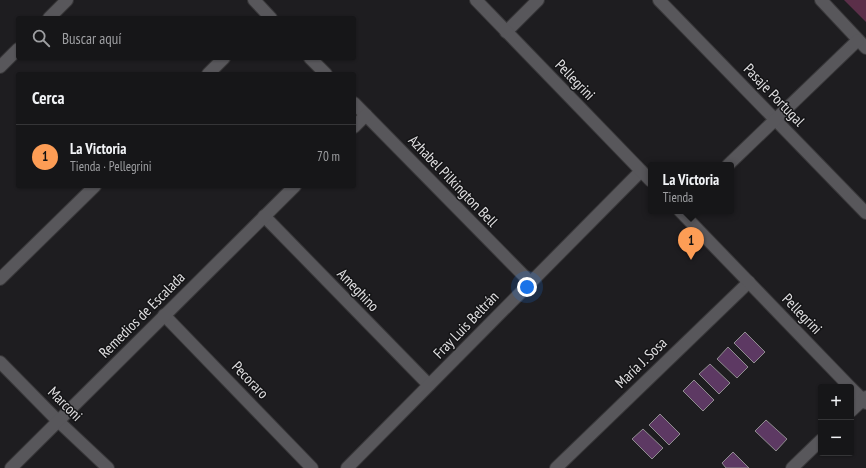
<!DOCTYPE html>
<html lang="es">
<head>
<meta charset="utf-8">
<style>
  :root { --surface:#161618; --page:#1f1f21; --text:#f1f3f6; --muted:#9e9fa2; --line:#353537; --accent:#fd9d55 }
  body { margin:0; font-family:"PT Sans Narrow",sans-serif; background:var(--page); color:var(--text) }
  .controls { position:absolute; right:12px; bottom:12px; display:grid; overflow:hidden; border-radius:4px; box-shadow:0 1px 3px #0004 }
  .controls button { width:36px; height:36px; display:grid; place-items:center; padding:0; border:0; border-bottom:1px solid var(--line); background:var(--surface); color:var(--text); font:20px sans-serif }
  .you { position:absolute; left:527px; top:287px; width:14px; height:14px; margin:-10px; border:3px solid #fff; border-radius:50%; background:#1a73e8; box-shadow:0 0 0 6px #1a73e833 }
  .badge { display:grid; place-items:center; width:26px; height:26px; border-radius:50%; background:var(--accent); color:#111; font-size:13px; font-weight:700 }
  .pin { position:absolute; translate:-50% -33px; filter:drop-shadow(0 1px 2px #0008) }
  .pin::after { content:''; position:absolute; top:21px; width:14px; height:12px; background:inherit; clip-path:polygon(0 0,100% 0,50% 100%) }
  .popup { position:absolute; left:648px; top:162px; width:86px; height:52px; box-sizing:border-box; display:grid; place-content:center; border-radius:4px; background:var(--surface); filter:drop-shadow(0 1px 3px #0005); font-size:13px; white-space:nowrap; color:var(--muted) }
  .popup b { font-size:15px; color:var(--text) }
  .popup::after { content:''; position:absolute; left:50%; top:100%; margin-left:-8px; border:8px solid transparent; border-top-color:var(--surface) }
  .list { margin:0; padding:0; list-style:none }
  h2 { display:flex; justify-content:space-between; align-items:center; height:52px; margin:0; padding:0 16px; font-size:17px }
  h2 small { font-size:13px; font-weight:400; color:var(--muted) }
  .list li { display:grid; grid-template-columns:26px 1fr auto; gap:12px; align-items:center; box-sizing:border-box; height:64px; padding:0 16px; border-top:1px solid var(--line) }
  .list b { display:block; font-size:15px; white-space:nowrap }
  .list p { margin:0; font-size:13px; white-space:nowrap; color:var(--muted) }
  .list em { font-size:13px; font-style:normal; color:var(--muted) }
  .icon { flex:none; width:22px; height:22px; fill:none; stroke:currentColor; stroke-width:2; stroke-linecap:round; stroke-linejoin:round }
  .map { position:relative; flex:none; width:866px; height:468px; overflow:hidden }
  .search { position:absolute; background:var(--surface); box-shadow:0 1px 3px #0004; left:16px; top:16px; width:340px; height:44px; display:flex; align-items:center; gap:10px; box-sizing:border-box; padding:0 14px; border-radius:4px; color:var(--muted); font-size:15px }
  .panel { position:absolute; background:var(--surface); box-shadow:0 1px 3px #0004; left:16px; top:72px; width:340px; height:116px; border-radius:4px }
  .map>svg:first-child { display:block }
  .green { fill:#5b2f49 }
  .building { fill:#5d3963; stroke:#8f8c8f }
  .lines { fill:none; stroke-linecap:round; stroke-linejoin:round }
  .minor-casing { stroke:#383739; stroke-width:14 }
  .tertiary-casing { stroke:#383739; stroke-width:14 }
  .minor { stroke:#58575b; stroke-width:12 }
  .tertiary { stroke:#58575b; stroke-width:12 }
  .labels { text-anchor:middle; stroke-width:3; stroke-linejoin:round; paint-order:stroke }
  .street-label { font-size:15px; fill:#e0dfe1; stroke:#141416 }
</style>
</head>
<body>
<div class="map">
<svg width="866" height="468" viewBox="0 0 866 468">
  <rect width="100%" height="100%" fill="#1e1d20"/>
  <path class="green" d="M844,0H866V22Z"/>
  <g class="building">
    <path d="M745,332L765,352L754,363L734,343Z"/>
    <path d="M728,347L748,367L737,378L717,359Z"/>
    <path d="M710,364L730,383L719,394L699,374Z"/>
    <path d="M694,380L714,400L703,411L683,391Z"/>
    <path d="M660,414L680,434L669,445L649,425Z"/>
    <path d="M766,420L787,439L776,451L755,431Z"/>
    <path d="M643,429L663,448L652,459L632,439Z"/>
    <path d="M733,452L749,468H726L722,463Z"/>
  </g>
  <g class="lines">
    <defs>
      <g id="minor">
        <path d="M254,0L271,18"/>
        <path d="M659,0L866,213"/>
        <path d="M821,0L866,48"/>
        <path d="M506,32L538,0"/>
        <path d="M310,58L326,74"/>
        <path d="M208,74L224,58"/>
        <path d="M354,103L530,282"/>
        <path d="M354,127L366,115"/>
        <path d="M728,165L858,40"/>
        <path d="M264,216L429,385"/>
        <path d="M0,279L95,186"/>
        <path d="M164,315L312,468"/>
        <path d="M0,362L58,421L108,468"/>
        <path d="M11,468L295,186"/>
        <path d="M347,468L641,171"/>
        <path d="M556,468L749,282"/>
      </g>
      <g id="tertiary">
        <path d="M476,0L651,181"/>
        <path d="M49,18L67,0"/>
        <path d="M0,67L18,49"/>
        <path d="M680,211L850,387"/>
        <path d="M851,388L866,403"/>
        <path d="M851,411L866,397"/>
        <path d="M792,468L821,440"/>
      </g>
    </defs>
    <use href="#minor" class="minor-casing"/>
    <use href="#tertiary" class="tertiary-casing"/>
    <use href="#minor" class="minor"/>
    <use href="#tertiary" class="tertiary"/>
  </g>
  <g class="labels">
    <g class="street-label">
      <text transform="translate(575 80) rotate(46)" y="5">Pellegrini</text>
      <text transform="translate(774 95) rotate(46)" y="5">Pasaje Portugal</text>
      <text transform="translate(453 181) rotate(46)" y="5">Azhabel Pilkington Bell</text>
      <text transform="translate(358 290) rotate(46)" y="5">Ameghino</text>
      <text transform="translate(802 314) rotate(46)" y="5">Pellegrini</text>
      <text transform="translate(142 315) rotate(-45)" y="5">Remedios de Escalada</text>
      <text transform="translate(466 325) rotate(-46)" y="5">Fray Luis Beltrán</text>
      <text transform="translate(641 363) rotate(-44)" y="5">María J. Sosa</text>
      <text transform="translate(250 380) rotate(46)" y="5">Pecoraro</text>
      <text transform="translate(65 404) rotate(45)" y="5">Marconi</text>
    </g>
  </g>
</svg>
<div class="controls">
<button>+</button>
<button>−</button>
</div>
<div class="you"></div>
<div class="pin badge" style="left:691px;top:260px">1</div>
<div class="popup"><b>La Victoria</b>Tienda</div>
<div class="search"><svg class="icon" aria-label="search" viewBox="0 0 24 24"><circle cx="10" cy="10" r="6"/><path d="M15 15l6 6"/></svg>Buscar aquí</div>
<section class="panel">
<h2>Cerca<small></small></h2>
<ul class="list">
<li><span class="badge">1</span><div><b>La Victoria</b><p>Tienda · Pellegrini</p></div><em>70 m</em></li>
</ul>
</section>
</div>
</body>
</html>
